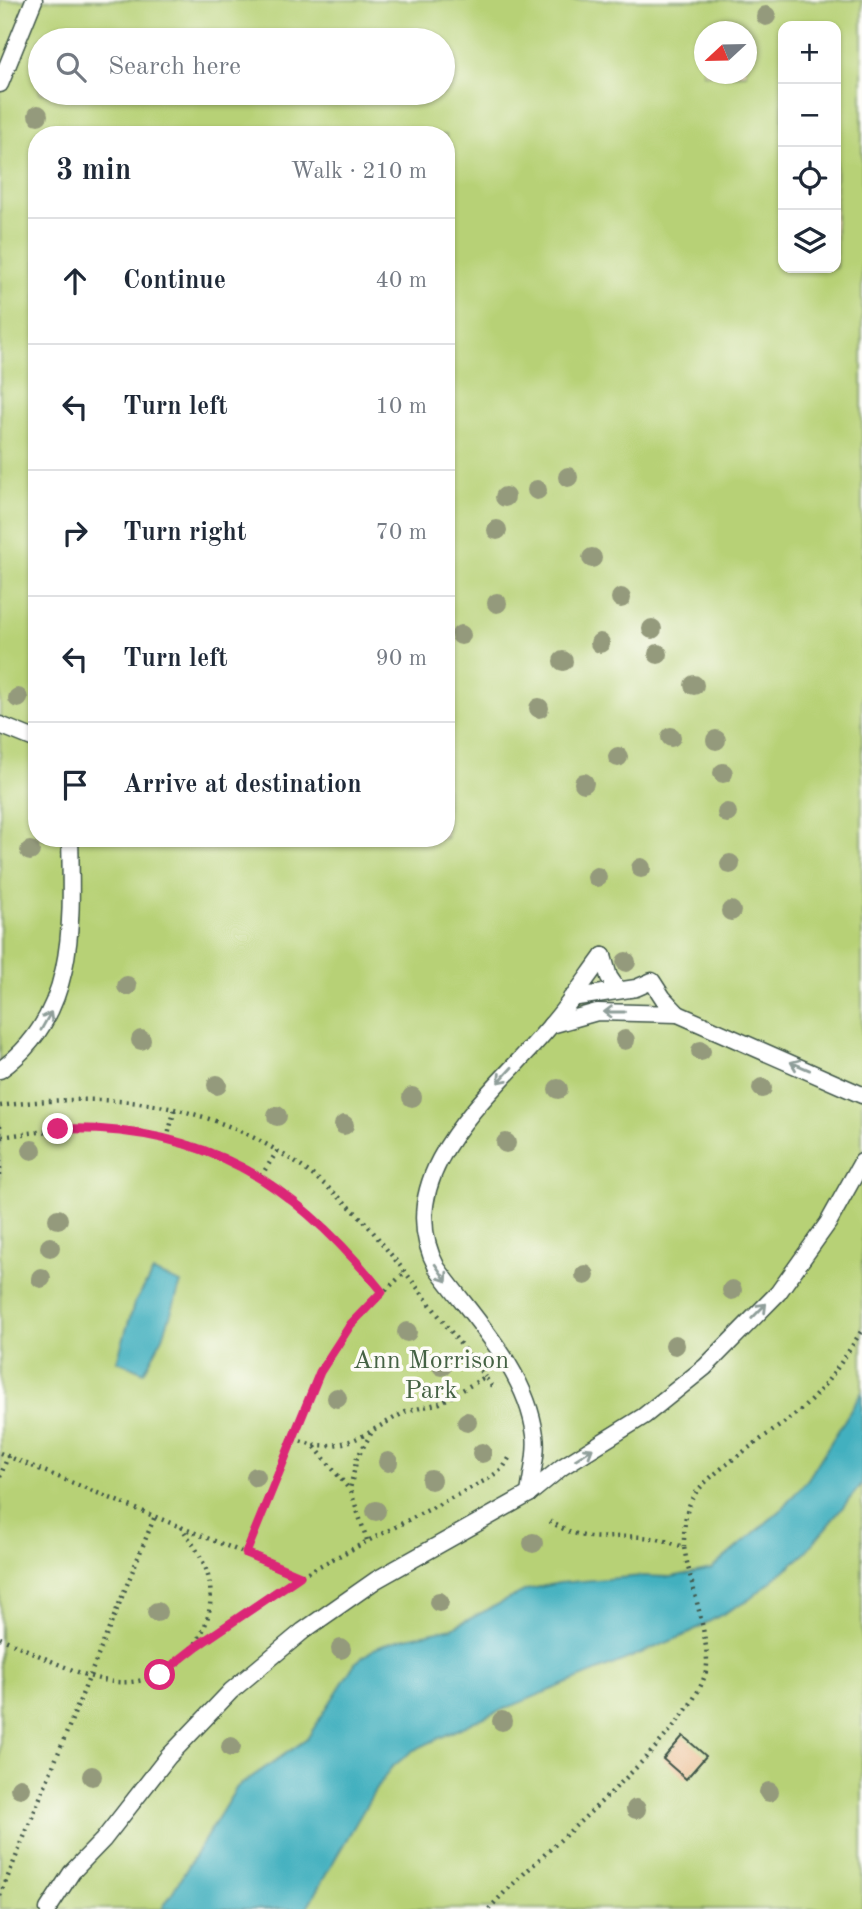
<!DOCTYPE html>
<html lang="en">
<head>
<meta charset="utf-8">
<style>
  :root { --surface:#fff; --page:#f6f6f7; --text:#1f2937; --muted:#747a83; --line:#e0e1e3 }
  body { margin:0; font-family:"Old Standard TT",serif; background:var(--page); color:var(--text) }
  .controls { position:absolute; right:21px; top:21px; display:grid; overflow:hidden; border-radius:14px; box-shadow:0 2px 5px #0004 }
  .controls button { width:63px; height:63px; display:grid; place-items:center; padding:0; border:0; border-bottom:2px solid var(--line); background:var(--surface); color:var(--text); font:35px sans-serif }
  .compass { position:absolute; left:694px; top:21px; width:63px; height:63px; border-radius:50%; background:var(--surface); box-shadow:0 2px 5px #0004; rotate:248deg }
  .stop { position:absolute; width:21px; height:21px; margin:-16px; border:5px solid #db2777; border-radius:50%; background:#fff }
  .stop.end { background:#db2777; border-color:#fff; box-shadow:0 2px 7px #0008 }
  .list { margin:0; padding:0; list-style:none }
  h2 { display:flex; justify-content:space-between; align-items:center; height:91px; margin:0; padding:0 28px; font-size:30px }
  h2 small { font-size:23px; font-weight:400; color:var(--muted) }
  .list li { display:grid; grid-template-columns:46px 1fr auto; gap:21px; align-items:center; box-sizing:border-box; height:126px; padding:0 28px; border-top:2px solid var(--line) }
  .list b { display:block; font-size:26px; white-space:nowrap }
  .list em { font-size:23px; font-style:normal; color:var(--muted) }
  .icon { flex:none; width:38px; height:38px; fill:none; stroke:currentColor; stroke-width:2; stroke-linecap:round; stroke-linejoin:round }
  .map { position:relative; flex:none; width:862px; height:1909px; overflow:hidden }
  .search { position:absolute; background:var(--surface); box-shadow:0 2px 5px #0004; left:28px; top:28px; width:427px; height:77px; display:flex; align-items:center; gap:18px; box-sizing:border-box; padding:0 24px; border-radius:38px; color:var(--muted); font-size:26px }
  .panel { position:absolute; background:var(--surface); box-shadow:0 2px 5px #0004; left:28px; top:126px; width:427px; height:721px; border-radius:28px }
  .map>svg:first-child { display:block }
  .green { fill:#b7d176; stroke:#6b8755; stroke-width:2; fill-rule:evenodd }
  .water { fill:#42b0bf; stroke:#30767a; stroke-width:2 }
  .building { fill:#e4a46a }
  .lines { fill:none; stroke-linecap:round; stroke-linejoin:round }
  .service-casing { stroke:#3f5549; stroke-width:19 }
  .path { stroke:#3f5549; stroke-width:4.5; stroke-dasharray:2 5; stroke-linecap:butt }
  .service { stroke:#fff; stroke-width:16 }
  .tree { fill:#949a7c }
  .oneway { stroke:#8f9e9a }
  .route { stroke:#db2777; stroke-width:9 }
  .labels { text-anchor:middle; stroke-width:7; stroke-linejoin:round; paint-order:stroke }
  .park-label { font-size:26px; fill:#456244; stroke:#fdfcf7 }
</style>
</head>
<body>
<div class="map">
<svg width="862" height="1909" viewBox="0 0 862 1909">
  <rect width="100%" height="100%" fill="#fdfcf7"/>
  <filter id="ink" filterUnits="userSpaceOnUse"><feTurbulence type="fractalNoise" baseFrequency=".0143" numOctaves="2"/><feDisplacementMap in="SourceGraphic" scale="14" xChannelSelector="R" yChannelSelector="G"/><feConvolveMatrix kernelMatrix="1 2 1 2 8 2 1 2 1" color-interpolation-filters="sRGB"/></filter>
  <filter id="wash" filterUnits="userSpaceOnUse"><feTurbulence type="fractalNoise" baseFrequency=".00686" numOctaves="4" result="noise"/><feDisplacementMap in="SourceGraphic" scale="28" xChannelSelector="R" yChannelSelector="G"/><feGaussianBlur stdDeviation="1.57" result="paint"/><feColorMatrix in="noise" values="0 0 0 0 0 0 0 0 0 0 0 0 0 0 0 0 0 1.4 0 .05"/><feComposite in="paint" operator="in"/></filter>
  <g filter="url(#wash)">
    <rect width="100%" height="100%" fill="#f4dec1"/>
    <path class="green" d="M0,0H862V1909H0ZM783,26H836V268H783ZM704,32H746V74H704ZM40,40H443V93H40ZM37,135H446V838H37Z"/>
    <g class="water">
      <path d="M153,1272L181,1283L163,1337L144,1372L117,1361L134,1304Z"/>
      <path d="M862,1392V1484L804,1554L750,1599L683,1636L475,1721L412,1751L391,1768L374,1792L306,1909H162L237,1787L307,1739L355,1663L374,1649L397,1640L452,1628L526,1590L559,1583L642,1576L671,1577L711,1569L780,1511L808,1479Z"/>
    </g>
    <g id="blocks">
      <path class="building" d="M683,1736L706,1756L686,1779L663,1759Z"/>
    </g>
  </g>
  <g filter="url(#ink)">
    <use href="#blocks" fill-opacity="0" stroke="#3f5549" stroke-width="2"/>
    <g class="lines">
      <defs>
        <g id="service">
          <path d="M0,84L34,0"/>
          <path d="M0,725L37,740"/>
          <path d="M603,956L609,977L618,990"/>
          <path d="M571,998L636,988L652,981L663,998L678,1014"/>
          <path d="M551,1025L597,1012L678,1014L862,1095"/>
          <path d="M0,1070C77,1016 72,923 70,838"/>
          <path d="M529,1494C531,1476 538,1453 535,1435C527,1371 474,1319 437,1268C386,1172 498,1090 551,1025C570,1003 586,979 603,956"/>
          <path d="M48,1909L72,1872L103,1840L168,1757L231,1691L303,1631L376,1580L529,1494L562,1467L644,1416L705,1367L778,1293L828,1223L862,1162"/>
        </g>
      </defs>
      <use href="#service" class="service-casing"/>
      <g class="path">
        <path d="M0,1106C141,1087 248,1109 353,1210C366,1222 377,1237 388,1251C422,1292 453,1335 485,1377"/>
        <path d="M0,1125V1181"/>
        <path d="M2,1137C172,1109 276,1159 382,1291"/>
        <path d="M167,1139L175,1108"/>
        <path d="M261,1176L278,1150"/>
        <path d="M294,1439C323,1450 345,1446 372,1431"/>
        <path d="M315,1447L349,1489"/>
        <path d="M0,1453L300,1576"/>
        <path d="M0,1477L8,1456"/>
        <path d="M367,1540L350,1489L357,1458L373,1430L405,1412L440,1403L485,1377L494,1389"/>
        <path d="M684,1547C684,1529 684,1515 692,1499C704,1474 778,1430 804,1407C827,1386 845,1357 862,1330"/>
        <path d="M246,1553L320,1372L351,1324L405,1272"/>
        <path d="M0,1638C30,1650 85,1680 116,1682C177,1687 226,1627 206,1569C200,1553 190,1540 181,1527"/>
        <path d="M197,1646L300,1576L488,1479L503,1468L511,1455"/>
        <path d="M0,1896L155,1516"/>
        <path d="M489,1909C531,1859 710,1721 707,1661C706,1625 690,1583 684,1547C673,1544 662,1539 652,1538C603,1532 594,1549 546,1519"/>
      </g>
      <use href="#service" class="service"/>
    </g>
    <g class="tree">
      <circle cx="766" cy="16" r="10"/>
      <circle cx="38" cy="115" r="10"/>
      <circle cx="568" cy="477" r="10"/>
      <circle cx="537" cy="490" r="10"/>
      <circle cx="505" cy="497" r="10"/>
      <circle cx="497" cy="530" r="10"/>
      <circle cx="592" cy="558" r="10"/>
      <circle cx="621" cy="598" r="10"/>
      <circle cx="497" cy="603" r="10"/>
      <circle cx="652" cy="629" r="10"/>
      <circle cx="461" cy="635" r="10"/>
      <circle cx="600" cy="643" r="10"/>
      <circle cx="658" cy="654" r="10"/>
      <circle cx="563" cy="661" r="10"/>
      <circle cx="694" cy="685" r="10"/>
      <circle cx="18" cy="698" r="10"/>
      <circle cx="539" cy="708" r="10"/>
      <circle cx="671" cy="737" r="10"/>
      <circle cx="716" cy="740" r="10"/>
      <circle cx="618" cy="757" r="10"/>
      <circle cx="723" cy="773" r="10"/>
      <circle cx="584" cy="783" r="10"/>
      <circle cx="727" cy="813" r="10"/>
      <circle cx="30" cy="851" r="10"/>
      <circle cx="730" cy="864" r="10"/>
      <circle cx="641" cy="868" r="10"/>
      <circle cx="597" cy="877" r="10"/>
      <circle cx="731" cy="911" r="10"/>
      <circle cx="626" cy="962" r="10"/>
      <circle cx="127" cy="986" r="10"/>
      <circle cx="141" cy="1040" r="10"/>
      <circle cx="625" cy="1040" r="10"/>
      <circle cx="701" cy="1051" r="10"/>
      <circle cx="217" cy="1085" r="10"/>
      <circle cx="762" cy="1088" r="10"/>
      <circle cx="558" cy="1089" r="10"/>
      <circle cx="412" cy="1097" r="10"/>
      <circle cx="277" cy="1116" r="10"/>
      <circle cx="344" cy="1125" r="10"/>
      <circle cx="506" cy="1143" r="10"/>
      <circle cx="32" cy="1150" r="10"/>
      <circle cx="58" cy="1219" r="10"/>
      <circle cx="50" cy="1247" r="10"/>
      <circle cx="585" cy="1275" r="10"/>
      <circle cx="41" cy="1278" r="10"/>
      <circle cx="732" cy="1290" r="10"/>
      <circle cx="407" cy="1332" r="10"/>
      <circle cx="675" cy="1345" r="10"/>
      <circle cx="442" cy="1366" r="10"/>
      <circle cx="337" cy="1398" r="10"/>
      <circle cx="467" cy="1422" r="10"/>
      <circle cx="482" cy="1453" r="10"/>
      <circle cx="388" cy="1462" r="10"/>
      <circle cx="256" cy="1477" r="10"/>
      <circle cx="431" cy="1480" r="10"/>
      <circle cx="376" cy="1511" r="10"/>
      <circle cx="533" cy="1543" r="10"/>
      <circle cx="439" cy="1602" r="10"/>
      <circle cx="157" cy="1612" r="10"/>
      <circle cx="341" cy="1649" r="10"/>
      <circle cx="502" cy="1721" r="10"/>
      <circle cx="231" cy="1747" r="10"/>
      <circle cx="92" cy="1776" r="10"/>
      <circle cx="20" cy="1788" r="10"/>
      <circle cx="769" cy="1792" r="10"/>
      <circle cx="636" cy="1809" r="10"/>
    </g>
    <defs><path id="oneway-shaft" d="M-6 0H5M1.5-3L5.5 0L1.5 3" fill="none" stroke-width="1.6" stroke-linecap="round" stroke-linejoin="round" transform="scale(1.75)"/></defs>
    <g class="oneway">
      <use href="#oneway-shaft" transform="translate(614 1012) rotate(180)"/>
      <use href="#oneway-shaft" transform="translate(46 1021) rotate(-61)"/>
      <use href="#oneway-shaft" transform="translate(800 1066) rotate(-157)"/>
      <use href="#oneway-shaft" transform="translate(505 1075) rotate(132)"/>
      <use href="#oneway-shaft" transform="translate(441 1273) rotate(56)"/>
      <use href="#oneway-shaft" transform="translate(759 1311) rotate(-46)"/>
      <use href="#oneway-shaft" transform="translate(584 1454) rotate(-32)"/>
    </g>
  </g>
  <g class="lines" filter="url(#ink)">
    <path class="route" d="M58,1129C203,1124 293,1181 382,1292L351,1324L320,1372L246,1553L300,1576L197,1646L160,1675"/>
  </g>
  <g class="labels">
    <g class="park-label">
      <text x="431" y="1368">Ann Morrison<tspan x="431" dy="30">Park</tspan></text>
    </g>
  </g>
</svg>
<div class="controls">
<button>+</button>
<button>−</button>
<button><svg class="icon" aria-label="locate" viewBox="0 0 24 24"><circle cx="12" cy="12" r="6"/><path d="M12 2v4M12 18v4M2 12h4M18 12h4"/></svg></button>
<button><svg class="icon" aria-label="layers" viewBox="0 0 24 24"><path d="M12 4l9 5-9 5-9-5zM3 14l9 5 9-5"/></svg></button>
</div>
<svg class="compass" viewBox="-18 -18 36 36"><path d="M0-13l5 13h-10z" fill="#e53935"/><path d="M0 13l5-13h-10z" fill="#747a83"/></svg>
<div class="stop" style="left:160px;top:1675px"></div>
<div class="stop end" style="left:58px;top:1129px"></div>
<div class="search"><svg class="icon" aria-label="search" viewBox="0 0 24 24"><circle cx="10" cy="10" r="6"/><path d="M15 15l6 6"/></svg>Search here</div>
<section class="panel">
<h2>3 min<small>Walk · 210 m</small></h2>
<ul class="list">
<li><svg class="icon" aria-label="ahead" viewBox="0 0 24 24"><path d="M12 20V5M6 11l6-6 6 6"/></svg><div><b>Continue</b></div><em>40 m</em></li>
<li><svg class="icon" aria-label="left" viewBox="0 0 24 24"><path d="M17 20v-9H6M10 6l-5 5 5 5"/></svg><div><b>Turn left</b></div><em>10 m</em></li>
<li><svg class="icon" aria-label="right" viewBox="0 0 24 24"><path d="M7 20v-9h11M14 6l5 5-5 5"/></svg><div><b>Turn right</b></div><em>70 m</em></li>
<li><svg class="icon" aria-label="left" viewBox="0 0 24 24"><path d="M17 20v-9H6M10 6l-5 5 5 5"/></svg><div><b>Turn left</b></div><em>90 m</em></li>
<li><svg class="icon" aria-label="arrive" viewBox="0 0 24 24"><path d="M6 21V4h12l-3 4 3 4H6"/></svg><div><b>Arrive at destination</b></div></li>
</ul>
</section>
</div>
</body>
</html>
